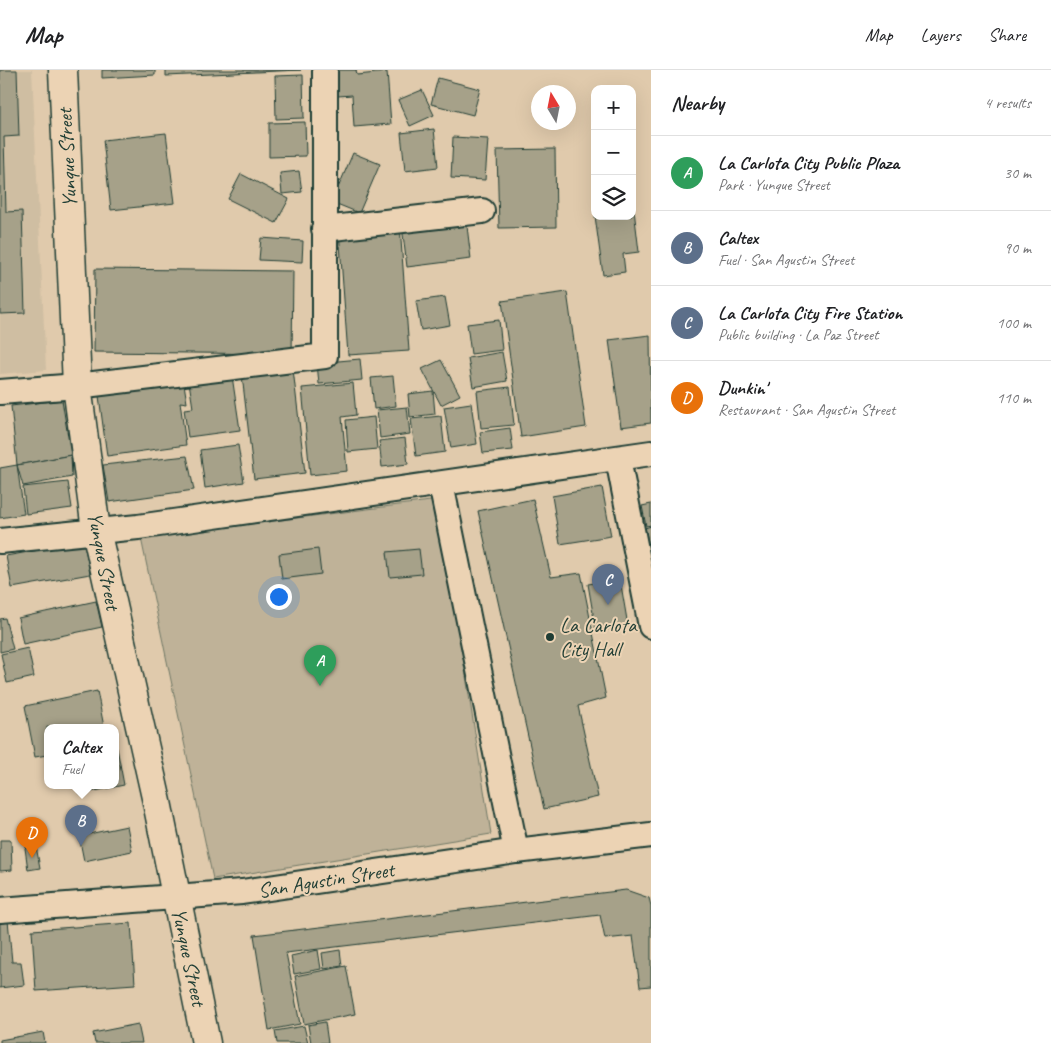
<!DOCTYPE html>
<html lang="en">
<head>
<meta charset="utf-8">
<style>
  :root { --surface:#fff; --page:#f2f2f2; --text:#202124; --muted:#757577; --line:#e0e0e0; --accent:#111827 }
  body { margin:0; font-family:Caveat,sans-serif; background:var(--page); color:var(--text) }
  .controls { position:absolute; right:15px; top:15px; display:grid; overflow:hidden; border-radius:10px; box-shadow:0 5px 20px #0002 }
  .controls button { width:45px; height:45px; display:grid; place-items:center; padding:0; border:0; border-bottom:1px solid var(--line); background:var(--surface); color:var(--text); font:25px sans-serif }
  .compass { position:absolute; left:531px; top:15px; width:45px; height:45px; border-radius:50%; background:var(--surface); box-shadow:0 5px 20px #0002; rotate:350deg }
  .you { position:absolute; left:278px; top:526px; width:18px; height:18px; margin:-12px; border:4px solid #fff; border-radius:50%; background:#1a73e8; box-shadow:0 0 0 8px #1a73e833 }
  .badge { display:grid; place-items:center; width:32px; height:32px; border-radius:50%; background:var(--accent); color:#fff; font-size:16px; font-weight:700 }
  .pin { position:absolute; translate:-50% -41px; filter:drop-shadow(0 1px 2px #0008) }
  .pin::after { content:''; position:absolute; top:26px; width:18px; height:15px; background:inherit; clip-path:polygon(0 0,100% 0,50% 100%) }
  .popup { position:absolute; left:44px; top:654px; width:75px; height:65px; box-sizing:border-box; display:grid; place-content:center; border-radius:10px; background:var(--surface); filter:drop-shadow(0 1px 4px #0005); font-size:16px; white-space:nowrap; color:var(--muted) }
  .popup b { font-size:19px; color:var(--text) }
  .popup::after { content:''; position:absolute; left:50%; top:100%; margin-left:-10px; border:10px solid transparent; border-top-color:var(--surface) }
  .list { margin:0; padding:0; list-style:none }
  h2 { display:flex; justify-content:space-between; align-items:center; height:65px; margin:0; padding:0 20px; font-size:21px }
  h2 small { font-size:16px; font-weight:400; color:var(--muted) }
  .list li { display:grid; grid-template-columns:32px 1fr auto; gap:15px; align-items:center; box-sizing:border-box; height:75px; padding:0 20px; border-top:1px solid var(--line) }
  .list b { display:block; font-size:19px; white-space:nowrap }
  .list p { margin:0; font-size:16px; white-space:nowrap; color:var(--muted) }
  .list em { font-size:16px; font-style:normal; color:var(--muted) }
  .icon { flex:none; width:28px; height:28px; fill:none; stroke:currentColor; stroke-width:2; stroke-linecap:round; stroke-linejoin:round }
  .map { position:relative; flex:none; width:651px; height:973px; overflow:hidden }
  header { display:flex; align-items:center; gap:30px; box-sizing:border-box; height:70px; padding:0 25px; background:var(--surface); border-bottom:1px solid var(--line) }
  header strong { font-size:24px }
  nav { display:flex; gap:28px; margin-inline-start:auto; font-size:18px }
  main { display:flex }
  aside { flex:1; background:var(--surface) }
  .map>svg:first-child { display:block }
  .built { fill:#cfbea2 }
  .green { fill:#bfb298; stroke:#6f7866 }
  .building { fill:#a6a189; stroke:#1f3d34 }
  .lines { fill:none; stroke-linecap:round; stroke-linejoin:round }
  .minor-casing { stroke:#1f3d34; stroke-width:28 }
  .major-casing { stroke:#1f3d34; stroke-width:31 }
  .minor { stroke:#ecd3b4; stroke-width:24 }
  .major { stroke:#ecd3b4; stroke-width:28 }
  .poi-dot { fill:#1f3d34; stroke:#ecd3b4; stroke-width:2 }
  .labels { text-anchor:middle; stroke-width:4; stroke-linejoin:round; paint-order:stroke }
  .street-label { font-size:21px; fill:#1f3d34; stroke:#ecd3b4 }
  .poi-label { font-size:21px; fill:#1f3d34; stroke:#ecd3b4; text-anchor:start }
</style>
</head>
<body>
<header>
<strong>Map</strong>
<nav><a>Map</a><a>Layers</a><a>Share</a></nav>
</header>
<main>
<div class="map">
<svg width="651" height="973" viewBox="0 0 651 973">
  <rect width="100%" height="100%" fill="#e0caac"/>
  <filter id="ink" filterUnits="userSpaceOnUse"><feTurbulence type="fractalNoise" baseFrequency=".02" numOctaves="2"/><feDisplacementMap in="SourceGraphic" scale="10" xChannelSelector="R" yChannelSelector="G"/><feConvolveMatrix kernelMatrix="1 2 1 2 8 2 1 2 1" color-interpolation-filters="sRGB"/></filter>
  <g filter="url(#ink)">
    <path class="built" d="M0,0H32L46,300L0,304Z"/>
    <path class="green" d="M438,430L491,764L213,809L141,468Z"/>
    <g class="building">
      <path d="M0,0H17L19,66L4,67L6,142L22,141L25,243L0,244Z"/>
      <path d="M102,0H155V5L102,8Z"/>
      <path d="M166,0H301L166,6Z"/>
      <path d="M336,0H356L357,5L387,2L391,54L354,57L352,25L338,26Z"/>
      <path d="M303,5L304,48L276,49L275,6Z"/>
      <path d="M438,8L480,19L473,45L431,34Z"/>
      <path d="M422,20L434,45L410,56L398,30Z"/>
      <path d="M305,52L306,86L269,87V53Z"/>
      <path d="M434,59L438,97L405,101L401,63Z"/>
      <path d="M166,63L175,133L111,140L103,70Z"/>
      <path d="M453,67L488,69L485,110L451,108Z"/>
      <path d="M555,79L556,157L499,158L497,80Z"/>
      <path d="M353,83L380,94L359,143L332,132Z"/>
      <path d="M299,101L302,122L282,124L280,103Z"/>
      <path d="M241,104L289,129L276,153L228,129Z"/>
      <path d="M632,140H634L639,182L623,184L625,202L603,205L595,146H632Z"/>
      <path d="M466,148L471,189L407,197L402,156Z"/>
      <path d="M400,156L409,281L348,285L339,160Z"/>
      <path d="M261,168L303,171L302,192L259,190Z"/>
      <path d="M95,199L293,201L292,284L94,282Z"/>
      <path d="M567,222L586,357L521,367L502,231Z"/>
      <path d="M445,227L450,255L421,260L416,231Z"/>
      <path d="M499,250L502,280L471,284L467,254Z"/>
      <path d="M650,265L651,353L621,357L609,270Z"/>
      <path d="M502,282L507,311L473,317L468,288Z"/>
      <path d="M360,289L362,310L319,314L317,293Z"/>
      <path d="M441,290L460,325L441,335L422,299Z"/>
      <path d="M293,299L305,403L254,409L242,305Z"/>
      <path d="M232,306L240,360L188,367L184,339L193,338L189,312Z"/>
      <path d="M393,306L396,336L374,339L371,308Z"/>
      <path d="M353,313L356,345L342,347L347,401L310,405L302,318Z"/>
      <path d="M184,314L187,333L180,332L186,375L107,386L99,326Z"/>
      <path d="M510,317L514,355L481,358L477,321Z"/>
      <path d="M433,321L435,344L410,347L408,324Z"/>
      <path d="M62,330L71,385L17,395L11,336Z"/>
      <path d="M471,333L477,374L451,378L444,337Z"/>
      <path d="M407,337L410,364L380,368L377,340Z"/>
      <path d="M441,346L445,382L416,386L411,349Z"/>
      <path d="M374,347L377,379L348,382L346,350Z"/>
      <path d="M510,358L513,380L483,383L480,362Z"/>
      <path d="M405,368L408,394L382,397L379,371Z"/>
      <path d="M238,375L244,412L205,418L200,380Z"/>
      <path d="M71,385L72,407L23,416L17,395Z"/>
      <path d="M187,386L194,420L109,432L103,395Z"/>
      <path d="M17,395L24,444L0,448V398Z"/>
      <path d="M68,412L72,438L26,444L23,417Z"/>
      <path d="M602,417L611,466L560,474L552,426Z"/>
      <path d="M533,429L551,507L581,503L606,628L578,636L598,727L544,739L478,441Z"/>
      <path d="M651,434V455L646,456L642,436Z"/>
      <path d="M651,456V485L645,458Z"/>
      <path d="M84,472L90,504L12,518L6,486Z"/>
      <path d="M318,479L321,504L282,509L279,484Z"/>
      <path d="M419,479L422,504L390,507L387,482Z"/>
      <path d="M620,509L628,556L596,561L588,514Z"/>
      <path d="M96,531L102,557L23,574L18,548Z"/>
      <path d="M5,548L13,579L0,582V549Z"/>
      <path d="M28,578L34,607L7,613L1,584Z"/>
      <path d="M97,621L104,657H47V685L35,687L25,636Z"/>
      <path d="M115,678H117L124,715L80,724L78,715H115Z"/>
      <path d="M127,756L132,781L84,791L79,766Z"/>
      <path d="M0,770H11L12,800L0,801Z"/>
      <path d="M36,776L40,798L28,800L25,778Z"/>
      <path d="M626,820L649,828L651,836V916L640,917L633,866L605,869L600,845L286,883L300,954L269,960L254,865Z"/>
      <path d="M8,850L12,892H21L24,915L0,918V851Z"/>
      <path d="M131,853L135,914L36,921L32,860Z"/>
      <path d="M318,880L321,899L294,904L291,886Z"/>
      <path d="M340,880L342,896L324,899L322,883Z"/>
      <path d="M346,896L355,944L304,954L295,906Z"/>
      <path d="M325,952L328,973H311L308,955Z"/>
      <path d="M138,954L142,973H95L93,963Z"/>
      <path d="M304,956L308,973H277L275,961Z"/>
      <path d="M43,962L45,973H0V970Z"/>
    </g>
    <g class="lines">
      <defs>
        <g id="minor">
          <path d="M324,159L482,141"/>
          <path d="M0,322L77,316L325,286V0"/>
          <path d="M618,389L651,556"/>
          <path d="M441,414L516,781"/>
          <path d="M0,471L138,457L651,383"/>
          <path d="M0,840L242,822L516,781L651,765"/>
        </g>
        <path id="major" d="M63,0L77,316L96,460L157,732L206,973"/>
      </defs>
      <use href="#minor" class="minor-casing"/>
      <use href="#major" class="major-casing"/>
      <use href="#minor" class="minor"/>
      <use href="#major" class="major"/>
    </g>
  </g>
  <circle class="poi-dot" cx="550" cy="567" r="5"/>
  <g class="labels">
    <g class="street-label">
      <text transform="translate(67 88) rotate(-93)" y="7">Yunque Street</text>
      <text transform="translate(104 491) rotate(79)" y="7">Yunque Street</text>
      <text transform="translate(326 810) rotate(-9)" y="7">San Agustin Street</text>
      <text transform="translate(189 887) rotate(78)" y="7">Yunque Street</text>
    </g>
    <g class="poi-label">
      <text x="560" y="562">La Carlota<tspan x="560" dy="24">City Hall</tspan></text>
    </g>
  </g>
</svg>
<div class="controls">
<button>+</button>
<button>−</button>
<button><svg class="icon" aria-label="layers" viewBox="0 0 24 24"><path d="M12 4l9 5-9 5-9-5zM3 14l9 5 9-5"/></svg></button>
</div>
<svg class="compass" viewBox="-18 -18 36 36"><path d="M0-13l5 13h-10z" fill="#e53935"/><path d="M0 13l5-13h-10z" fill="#757577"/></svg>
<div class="you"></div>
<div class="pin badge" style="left:320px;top:616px;background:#2e9e5b">A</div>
<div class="pin badge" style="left:81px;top:776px;background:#5c6f8a">B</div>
<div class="popup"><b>Caltex</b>Fuel</div>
<div class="pin badge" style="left:608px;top:535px;background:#5c6f8a">C</div>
<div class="pin badge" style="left:32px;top:788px;background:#e8710a">D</div>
</div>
<aside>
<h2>Nearby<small>4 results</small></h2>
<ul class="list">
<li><span class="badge" style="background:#2e9e5b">A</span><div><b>La Carlota City Public Plaza</b><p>Park · Yunque Street</p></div><em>30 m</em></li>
<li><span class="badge" style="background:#5c6f8a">B</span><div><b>Caltex</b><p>Fuel · San Agustin Street</p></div><em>90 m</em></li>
<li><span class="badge" style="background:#5c6f8a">C</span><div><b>La Carlota City Fire Station</b><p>Public building · La Paz Street</p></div><em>100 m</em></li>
<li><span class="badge" style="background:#e8710a">D</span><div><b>Dunkin'</b><p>Restaurant · San Agustin Street</p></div><em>110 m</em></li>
</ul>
</aside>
</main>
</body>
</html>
